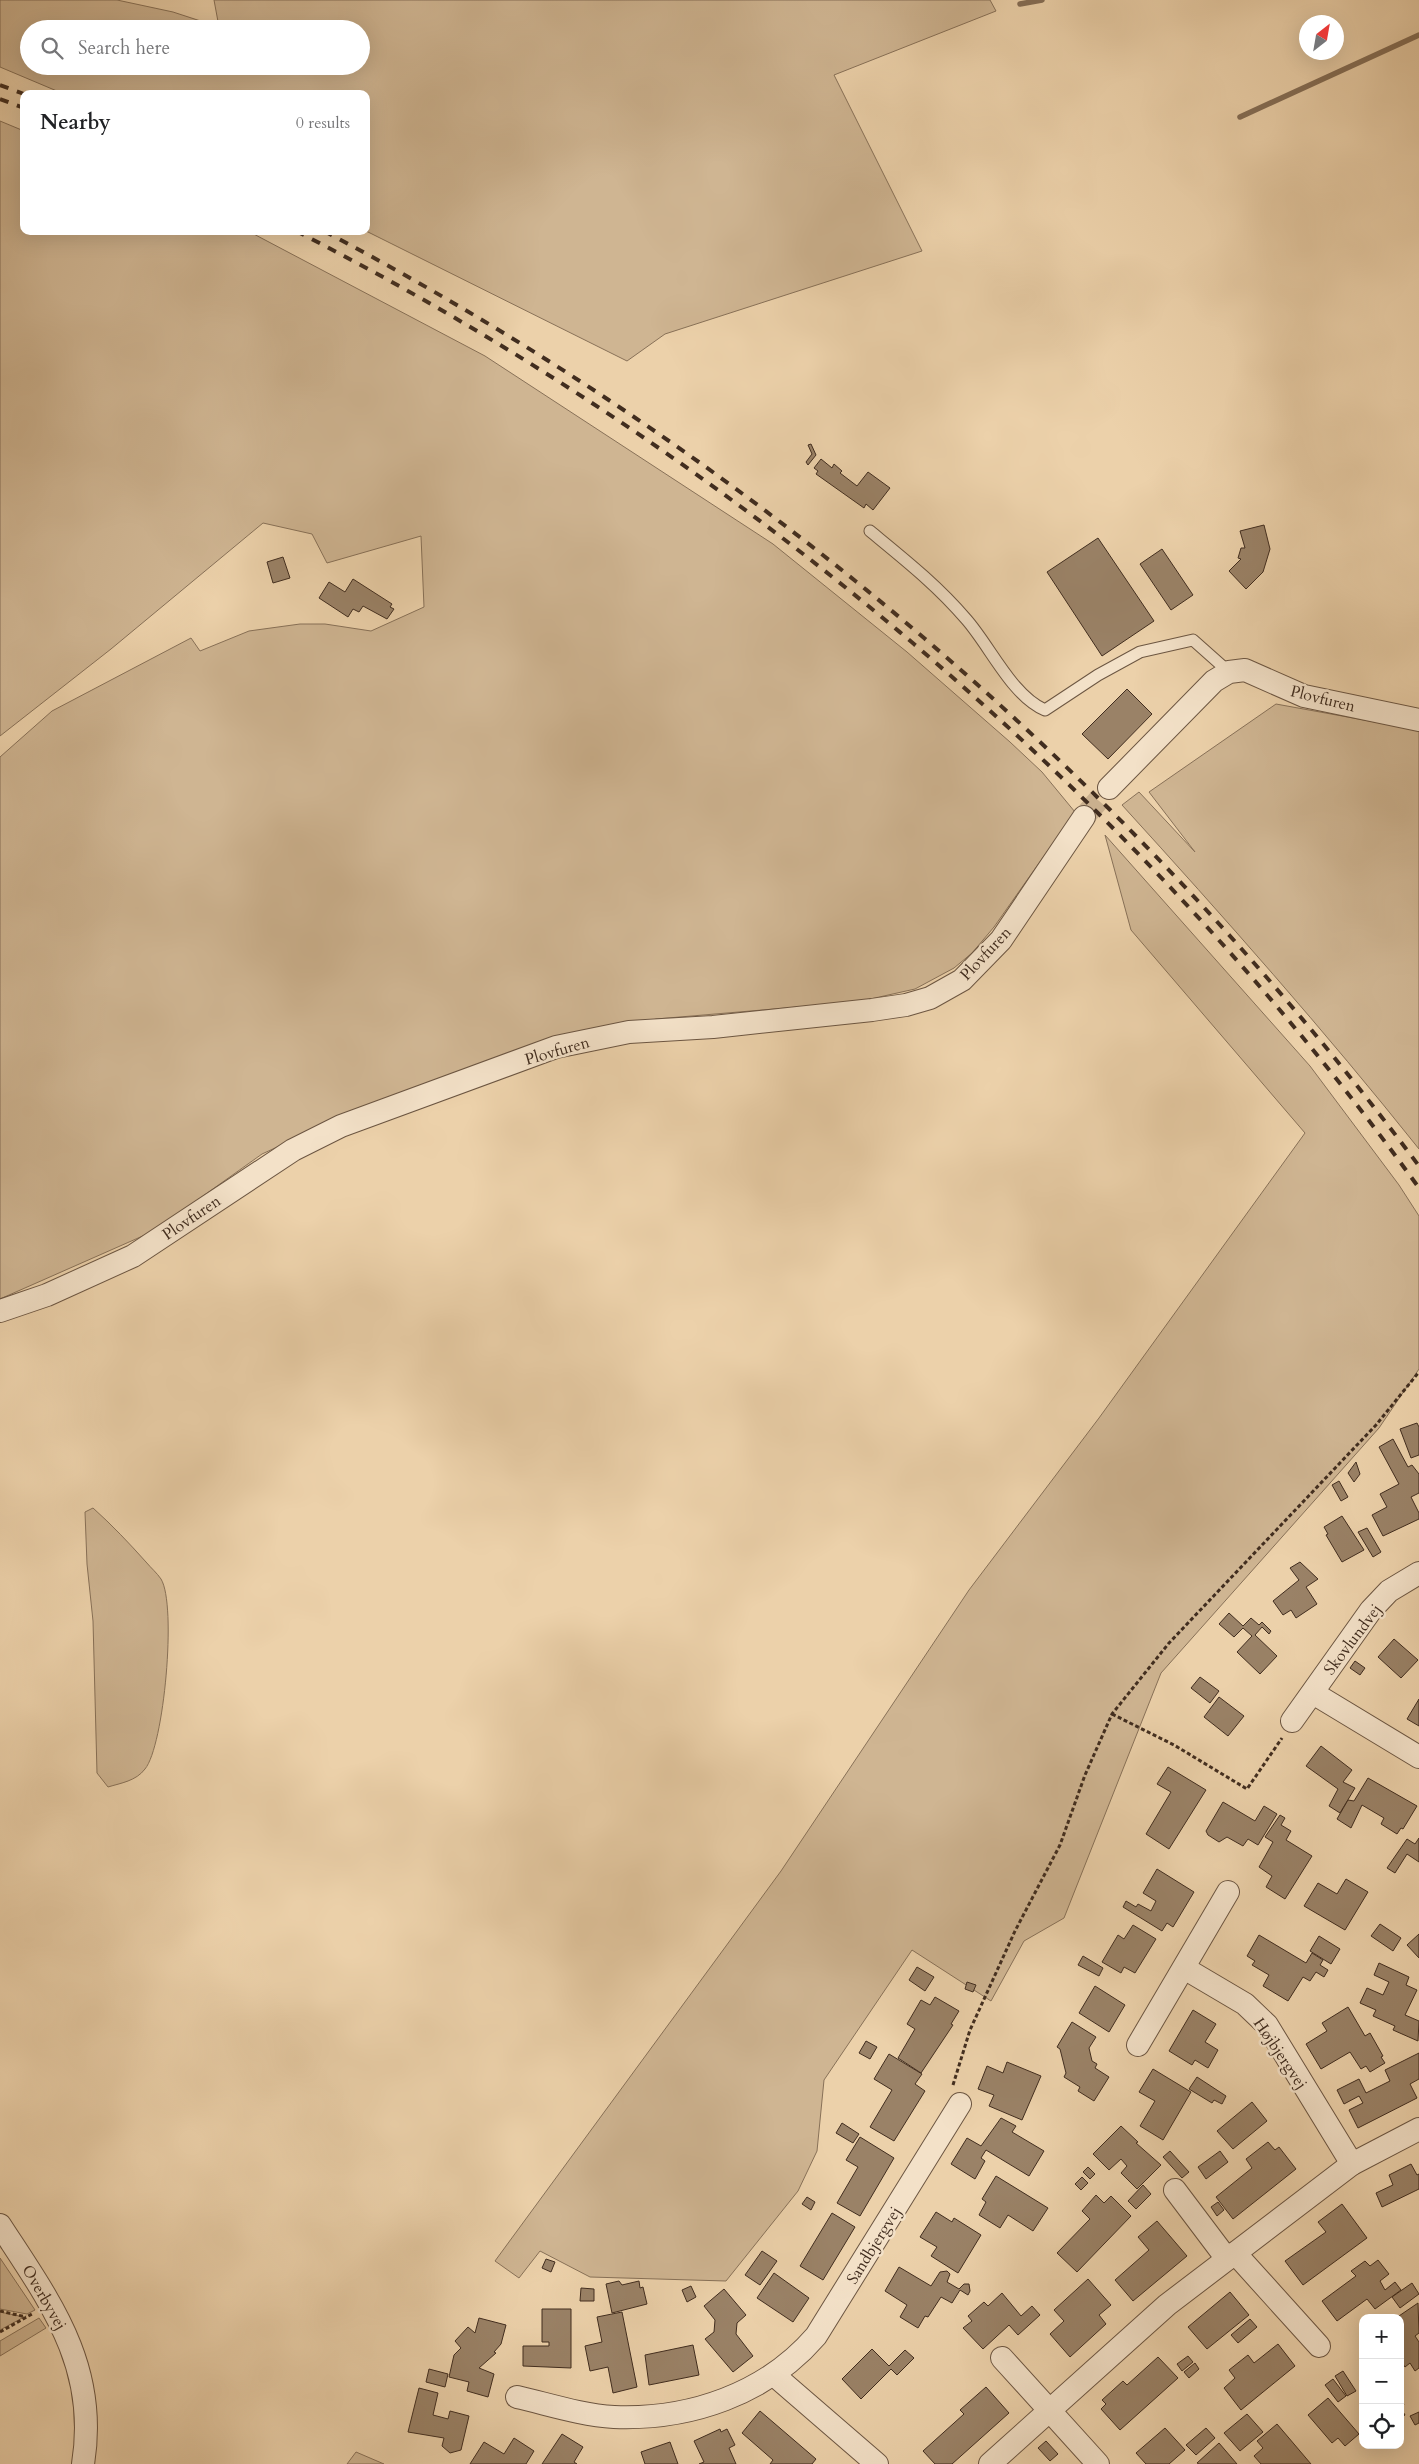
<!DOCTYPE html>
<html lang="en">
<head>
<meta charset="utf-8">
<style>
  :root { --surface:#fff; --page:#f6f6f6; --text:#202124; --muted:#757577; --line:#e0e0e0 }
  body { margin:0; font-family:Cardo,serif; background:var(--page); color:var(--text) }
  .controls { position:absolute; right:15px; bottom:15px; display:grid; overflow:hidden; border-radius:10px; box-shadow:0 5px 20px #0002 }
  .controls button { width:45px; height:45px; display:grid; place-items:center; padding:0; border:0; border-bottom:1px solid var(--line); background:var(--surface); color:var(--text); font:25px sans-serif }
  .compass { position:absolute; left:1299px; top:15px; width:45px; height:45px; border-radius:50%; background:var(--surface); box-shadow:0 5px 20px #0002; rotate:31deg }
  .list { margin:0; padding:0; list-style:none }
  h2 { display:flex; justify-content:space-between; align-items:center; height:65px; margin:0; padding:0 20px; font-size:21px }
  h2 small { font-size:16px; font-weight:400; color:var(--muted) }
  .icon { flex:none; width:28px; height:28px; fill:none; stroke:currentColor; stroke-width:2; stroke-linecap:round; stroke-linejoin:round }
  .map { position:relative; flex:none; width:1419px; height:2464px; overflow:hidden }
  .search { position:absolute; background:var(--surface); box-shadow:0 5px 20px #0002; left:20px; top:20px; width:350px; height:55px; display:flex; align-items:center; gap:12px; box-sizing:border-box; padding:0 18px; border-radius:28px; color:var(--muted); font-size:19px }
  .panel { position:absolute; background:var(--surface); box-shadow:0 5px 20px #0002; left:20px; top:90px; width:350px; height:145px; border-radius:10px }
  .map>svg:first-child { display:block }
  .green { fill:#cfb592; stroke:#887158; fill-rule:evenodd }
  .lines { fill:none; stroke-linecap:round; stroke-linejoin:round }
  .stream { stroke:#856e56; stroke-width:5.5 }
  .building { fill:#9a8267; stroke:#412d1f }
  .minor-tunnel { stroke:#cab08e; stroke-width:22; stroke-dasharray:22 11; stroke-linecap:butt }
  .service-casing { stroke:#6c5642; stroke-width:13 }
  .minor-casing { stroke:#6c5642; stroke-width:24 }
  .path { stroke:#412d1f; stroke-width:3; stroke-dasharray:4 2.5; stroke-linecap:butt }
  .service { stroke:#f3e1c8; stroke-width:11 }
  .minor { stroke:#f3e1c8; stroke-width:22 }
  .rail { stroke:#412d1f; stroke-width:4; stroke-dasharray:9 9; stroke-linecap:butt }
  .labels { text-anchor:middle; stroke-width:5; stroke-linejoin:round; paint-order:stroke }
  .street-label { font-size:16px; fill:#412d1f; stroke:#f3e1c8 }
</style>
</head>
<body>
<div class="map">
<svg width="1419" height="2464" viewBox="0 0 1419 2464">
  <rect width="100%" height="100%" fill="#ecd1aa"/>
  <filter id="stains"><feTurbulence type="fractalNoise" baseFrequency=".004" numOctaves="4"/><feColorMatrix values="0 0 0 0 .2 0 0 0 0 .09 0 0 0 0 .02 0 0 0 .5 -.17"/></filter>
  <radialGradient id="worn" r=".72"><stop offset=".6" stop-color="#630" stop-opacity="0"/><stop offset="1" stop-color="#630" stop-opacity=".3"/></radialGradient>
  <g class="green">
    <path d="M0,0H117L173,12L219,27L214,0H990L996,11L834,75L922,251L665,334L627,361L366,231V94H64L0,67ZM29,29H361V66H29Z"/>
    <path d="M0,121L24,131V231H248L485,356L773,544L907,652L1010,742L1042,772L1075,812L994,927L972,953L954,968L915,989L857,1002L656,1019L373,1103L262,1154L154,1231L0,1299V757L52,711L191,638L200,651L249,631L300,624H325L371,631L424,607L421,536L327,563L312,534L263,523L111,649L0,736Z"/>
    <path d="M1276,704L1419,730V1149C1325,1031 1224,917 1122,805L1139,792L1195,852L1149,792Z"/>
    <path d="M1105,835L1310,1066L1399,1185L1419,1216V1369L1379,1428L1161,1673L1064,1918L1024,1941L991,2001L912,1950L824,2080L817,2151L798,2191L726,2281L590,2277L540,2251L519,2278L495,2261L781,1871L969,1590L1099,1418L1305,1133L1131,930Z"/>
    <path d="M93,1508C112,1525 129,1543 146,1562C151,1568 157,1573 161,1579C177,1605 164,1746 145,1769C136,1781 121,1783 108,1787L97,1773L93,1621L87,1564L85,1512Z"/>
    <path d="M0,2258L35,2310L27,2314L0,2309Z"/>
    <path d="M0,2312L24,2317L0,2330Z"/>
    <path d="M39,2318L46,2328L0,2356V2341Z"/>
    <path d="M356,2452L384,2464H347Z"/>
  </g>
  <g class="lines">
    <g class="stream">
      <path d="M1020,4L1042,0"/>
      <path d="M1240,117L1419,35"/>
    </g>
  </g>
  <g class="building">
    <path d="M811,444L816,455L808,465L806,462L812,454L808,445Z"/>
    <path d="M821,459L832,468L834,464L842,471L840,473L857,486L868,472L890,488L873,510L866,504L864,508L816,474L818,471L814,468Z"/>
    <path d="M1264,525L1270,549L1263,572L1246,589L1229,571L1241,559L1238,558L1241,548H1245L1240,531Z"/>
    <path d="M1098,538L1154,621L1102,656L1047,572Z"/>
    <path d="M1162,549L1193,595L1171,610L1140,564Z"/>
    <path d="M283,557L290,578L273,583L267,562Z"/>
    <path d="M353,579L392,604L390,607L394,609L387,619L363,606L359,612L353,609L348,617L319,598L329,582L345,592Z"/>
    <path d="M1127,689L1152,714L1108,759L1082,734Z"/>
    <path d="M1417,1423L1419,1427V1455L1411,1458L1400,1429Z"/>
    <path d="M1393,1439L1408,1467L1412,1465L1419,1474V1493L1411,1497L1419,1513V1519L1383,1536L1372,1515L1387,1507L1380,1494L1399,1484L1379,1447Z"/>
    <path d="M1356,1462L1360,1474L1354,1482L1348,1473Z"/>
    <path d="M1339,1481L1348,1497L1341,1501L1332,1485Z"/>
    <path d="M1342,1516L1364,1550L1342,1562L1326,1535L1328,1534L1324,1527Z"/>
    <path d="M1367,1528L1381,1552L1373,1557L1358,1532Z"/>
    <path d="M1300,1562L1318,1579L1306,1587L1317,1604L1296,1618L1291,1610L1283,1615L1273,1601L1299,1580L1290,1568Z"/>
    <path d="M1229,1613L1243,1626L1251,1618L1259,1625L1262,1622L1271,1631L1269,1634L1262,1627L1255,1635L1277,1656L1260,1674L1237,1652L1252,1636L1243,1628L1234,1637L1219,1624Z"/>
    <path d="M1394,1639L1418,1660L1401,1678L1378,1657Z"/>
    <path d="M1355,1661L1365,1668L1360,1675L1350,1668Z"/>
    <path d="M1200,1677L1219,1691L1210,1703L1191,1688Z"/>
    <path d="M1219,1697L1244,1716L1228,1736L1204,1717Z"/>
    <path d="M1419,1699V1726L1407,1719Z"/>
    <path d="M1321,1746L1352,1770L1343,1782L1355,1788L1340,1813L1329,1806L1338,1789L1306,1766Z"/>
    <path d="M1168,1767L1206,1790L1169,1849L1146,1834L1171,1792L1157,1784Z"/>
    <path d="M1368,1778L1417,1806L1403,1829L1401,1828L1397,1834L1381,1824L1384,1818L1362,1805L1351,1828L1337,1819L1348,1800L1354,1801Z"/>
    <path d="M1223,1802L1255,1821L1264,1806L1277,1814L1258,1845L1248,1839L1243,1846L1227,1837L1219,1842L1208,1835L1206,1831Z"/>
    <path d="M1280,1815L1285,1818L1281,1825L1291,1831L1286,1840L1312,1856L1285,1899L1266,1887L1272,1876L1259,1867L1273,1842L1265,1837Z"/>
    <path d="M1419,1838V1862L1407,1854L1395,1873L1387,1868L1407,1839L1415,1844Z"/>
    <path d="M1157,1869L1194,1892L1173,1927L1167,1923L1162,1931L1123,1907L1126,1901L1136,1907L1138,1904L1151,1911L1156,1901L1143,1893Z"/>
    <path d="M1346,1879L1368,1892L1345,1930L1304,1906L1318,1883L1337,1894Z"/>
    <path d="M1380,1924L1401,1938L1393,1951L1371,1936Z"/>
    <path d="M1133,1925L1156,1939L1135,1973L1124,1967L1121,1973L1102,1962L1118,1935L1124,1939Z"/>
    <path d="M1419,1934V1958L1407,1945Z"/>
    <path d="M1259,1935L1306,1963L1312,1953L1323,1960L1320,1965L1328,1970L1324,1977L1316,1972L1310,1981L1303,1977L1288,2001L1263,1986L1269,1975L1252,1965L1255,1961L1247,1956Z"/>
    <path d="M1319,1936L1340,1949L1331,1964L1310,1951Z"/>
    <path d="M1083,1956L1103,1968L1099,1976L1078,1965Z"/>
    <path d="M1379,1963L1409,1977L1406,1985L1417,1990L1405,2015L1419,2021L1418,2041L1393,2030L1395,2026L1373,2016L1376,2010L1360,2003L1367,1988L1383,1995L1389,1982L1374,1975Z"/>
    <path d="M917,1967L934,1977L925,1991L909,1980Z"/>
    <path d="M967,1982L976,1985L973,1992L965,1989Z"/>
    <path d="M1095,1986L1125,2005L1109,2032L1079,2013Z"/>
    <path d="M935,1997L959,2011L951,2024L953,2025L921,2073L898,2058L915,2029L907,2024L921,2000L930,2005Z"/>
    <path d="M1348,2007L1365,2036L1370,2033L1383,2056L1381,2057L1385,2063L1370,2072L1366,2066L1361,2069L1350,2052L1321,2069L1306,2044L1327,2031L1322,2023Z"/>
    <path d="M1193,2010L1216,2024L1205,2042L1218,2050L1208,2068L1195,2060L1192,2065L1169,2051Z"/>
    <path d="M1072,2022L1096,2037L1089,2048L1092,2061L1097,2064L1095,2068L1109,2077L1094,2101L1078,2091L1080,2087L1064,2077L1066,2073L1060,2049L1057,2047Z"/>
    <path d="M866,2041L877,2047L870,2059L859,2053Z"/>
    <path d="M1419,2053V2079L1410,2084L1417,2098L1358,2128L1349,2110L1363,2103L1359,2096L1344,2104L1337,2090L1359,2079L1366,2093L1390,2081L1385,2070Z"/>
    <path d="M889,2054L922,2074L915,2084L925,2091L894,2141L870,2127L892,2090L874,2079Z"/>
    <path d="M1007,2062L1041,2076L1022,2120L989,2106L994,2095L978,2089L987,2066L1003,2073Z"/>
    <path d="M1153,2069L1191,2092L1163,2140L1140,2126L1155,2101L1139,2092Z"/>
    <path d="M1197,2077L1226,2096L1222,2104L1214,2100L1212,2103L1189,2089Z"/>
    <path d="M1252,2102L1267,2121L1233,2149L1217,2131Z"/>
    <path d="M1001,2118L1016,2126L1012,2132L1044,2151L1029,2176L986,2150L981,2158L985,2161L975,2179L951,2164L967,2138L981,2146Z"/>
    <path d="M842,2123L859,2134L853,2143L836,2133Z"/>
    <path d="M1121,2126L1138,2142L1136,2143L1161,2165L1137,2189L1121,2173L1127,2166L1121,2159L1109,2170L1093,2154Z"/>
    <path d="M860,2137L894,2158L860,2216L837,2203L858,2167L846,2160Z"/>
    <path d="M1268,2142L1275,2150L1279,2147L1296,2169L1233,2219L1216,2197L1252,2168L1246,2159Z"/>
    <path d="M1170,2151L1189,2172L1182,2178L1163,2157Z"/>
    <path d="M1220,2151L1228,2162L1206,2179L1198,2167Z"/>
    <path d="M1411,2164L1417,2175L1419,2174V2189L1382,2207L1376,2193L1393,2185L1389,2175Z"/>
    <path d="M1088,2167L1095,2174L1090,2179L1083,2172Z"/>
    <path d="M996,2176L1048,2208L1033,2231L1008,2215L1000,2228L979,2215L986,2202L982,2199Z"/>
    <path d="M1082,2177L1088,2183L1081,2190L1075,2184Z"/>
    <path d="M1143,2185L1151,2194L1136,2209L1128,2201Z"/>
    <path d="M1096,2195L1104,2203L1111,2196L1131,2216L1077,2272L1057,2253L1090,2219L1082,2211Z"/>
    <path d="M807,2197L815,2202L811,2210L802,2204Z"/>
    <path d="M1218,2202L1224,2210L1217,2216L1211,2207Z"/>
    <path d="M1342,2204L1367,2238L1303,2285L1285,2261L1326,2232L1318,2222Z"/>
    <path d="M936,2212L952,2222L954,2218L981,2235L958,2273L931,2256L937,2247L920,2237Z"/>
    <path d="M832,2213L855,2227L823,2280L800,2266Z"/>
    <path d="M1157,2221L1187,2256L1133,2301L1115,2280L1149,2250L1138,2237Z"/>
    <path d="M762,2251L777,2261L760,2285L745,2275Z"/>
    <path d="M546,2259L555,2262L551,2272L542,2268Z"/>
    <path d="M1378,2260L1389,2274L1380,2281L1385,2290L1395,2282L1401,2290L1375,2309L1367,2299L1337,2321L1322,2301L1356,2276L1351,2271L1365,2261L1370,2266Z"/>
    <path d="M899,2267L931,2286L940,2272L947,2271L950,2274L947,2282L959,2289L964,2284H969L970,2291L968,2295L960,2290L952,2303L941,2297L928,2317L925,2316L918,2328L900,2317L907,2305L885,2291Z"/>
    <path d="M774,2273L809,2298L793,2322L757,2298Z"/>
    <path d="M1088,2279L1111,2305L1099,2315L1106,2324L1070,2357L1050,2334L1064,2321L1054,2310Z"/>
    <path d="M619,2281L622,2285L639,2281L640,2288L643,2287L647,2304L612,2313L606,2284Z"/>
    <path d="M1412,2283L1419,2294L1400,2308L1392,2297Z"/>
    <path d="M691,2286L696,2297L687,2302L682,2290Z"/>
    <path d="M581,2288L594,2289V2301H580Z"/>
    <path d="M724,2289L746,2315L737,2323L736,2334L753,2356L733,2372L705,2339L714,2332L715,2320L704,2306Z"/>
    <path d="M1230,2292L1249,2315L1207,2349L1188,2327Z"/>
    <path d="M1002,2293L1021,2316L1032,2306L1040,2315L1018,2335L1009,2325L983,2349L963,2328L972,2321L968,2316L984,2302L988,2306Z"/>
    <path d="M1418,2303L1419,2333L1415,2336L1419,2342V2368L1415,2371L1410,2363L1405,2367L1400,2360V2318H1396Z"/>
    <path d="M542,2309H571V2368L523,2366V2346H549V2342H542Z"/>
    <path d="M622,2312L637,2387L613,2393L608,2367L590,2371L585,2346L602,2342L597,2317Z"/>
    <path d="M479,2318L506,2325L501,2344L494,2352L496,2353L479,2368L494,2374L488,2397L467,2391L469,2382L449,2377L454,2355L461,2348L455,2341L468,2327L475,2333Z"/>
    <path d="M1250,2319L1257,2327L1238,2343L1231,2335Z"/>
    <path d="M1278,2344L1295,2366L1241,2410L1224,2388L1235,2378L1229,2370L1248,2355L1254,2363Z"/>
    <path d="M693,2345L699,2375L649,2385L645,2355Z"/>
    <path d="M872,2349L889,2366L905,2350L914,2358L897,2375L891,2369L861,2399L842,2379Z"/>
    <path d="M1188,2356L1193,2362L1182,2371L1177,2364Z"/>
    <path d="M1158,2357L1178,2378L1120,2430L1101,2409L1106,2404L1102,2400L1123,2381L1127,2385Z"/>
    <path d="M1195,2363L1199,2369L1189,2378L1184,2372Z"/>
    <path d="M429,2369L448,2374L445,2387L426,2382Z"/>
    <path d="M1343,2371L1356,2391L1347,2396L1335,2376Z"/>
    <path d="M1333,2379L1346,2396L1338,2402L1325,2385Z"/>
    <path d="M986,2387L1009,2413L952,2464H935L923,2451L964,2414L960,2410Z"/>
    <path d="M419,2388L438,2393L433,2415L448,2419L450,2411L469,2416L461,2450L450,2453L442,2446L444,2438L408,2432Z"/>
    <path d="M1328,2398L1359,2434L1345,2446L1338,2438L1332,2443L1308,2415Z"/>
    <path d="M1400,2398L1404,2405L1400,2407L1405,2415L1400,2418Z"/>
    <path d="M760,2411L816,2459L812,2464H770L773,2460L742,2433Z"/>
    <path d="M1419,2412V2423L1415,2425L1410,2416Z"/>
    <path d="M1247,2414L1263,2432L1240,2451L1224,2433Z"/>
    <path d="M1277,2424L1311,2464H1261L1254,2456L1263,2448L1257,2441Z"/>
    <path d="M1165,2428L1185,2450L1169,2464H1146L1136,2453Z"/>
    <path d="M1206,2428L1215,2438L1196,2455L1186,2445Z"/>
    <path d="M720,2429L721,2432L727,2429L735,2445L729,2448L736,2464H699L704,2462L694,2441Z"/>
    <path d="M562,2434L583,2447L574,2462L577,2464H542Z"/>
    <path d="M514,2438L534,2451L526,2464H470L484,2442L504,2454Z"/>
    <path d="M1046,2441L1058,2454L1050,2461L1038,2448Z"/>
    <path d="M670,2442L678,2464H645L641,2452Z"/>
    <path d="M1219,2443L1237,2464H1199L1197,2463Z"/>
  </g>
  <g class="lines">
    <path class="minor-tunnel" d="M1084,817L1109,788"/>
    <defs>
      <path id="service" d="M870,531C904,559 937,585 966,619C990,646 1012,696 1045,710L1098,675L1140,652L1193,640L1229,672"/>
      <g id="minor">
        <path d="M1109,788L1214,681L1229,672L1245,670L1304,696L1419,720"/>
        <path d="M0,1311L47,1295L133,1256L293,1150L341,1126L556,1047L629,1032L713,1027L872,1010L906,1005L930,998L962,980L1001,940L1084,817"/>
        <path d="M1313,1693L1419,1757"/>
        <path d="M1292,1721L1371,1610L1389,1591L1419,1573"/>
        <path d="M1184,1968L1245,2004L1267,2025L1352,2164"/>
        <path d="M1138,2045L1228,1892"/>
        <path d="M1175,2190L1227,2259"/>
        <path d="M0,2225C50,2302 99,2366 83,2464"/>
        <path d="M1235,2253L1319,2346"/>
        <path d="M1002,2358L1098,2464"/>
        <path d="M774,2375L877,2464"/>
        <path d="M517,2397C548,2404 581,2415 614,2417C690,2420 766,2394 816,2336L960,2104"/>
        <path d="M990,2464L1167,2305L1352,2164L1419,2129"/>
      </g>
    </defs>
    <use href="#service" class="service-casing"/>
    <use href="#minor" class="minor-casing"/>
    <g class="path">
      <path d="M1112,1714L1174,1745L1247,1789L1282,1738"/>
      <path d="M953,2085L970,2030L1015,1931L1060,1845L1085,1775L1112,1714L1169,1643L1376,1425L1419,1372"/>
      <path d="M0,2311L26,2317"/>
      <path d="M0,2332L32,2314"/>
    </g>
    <use href="#service" class="service"/>
    <use href="#minor" class="minor"/>
    <g class="rail">
      <path d="M0,85L24,94"/>
      <path d="M0,99L24,108"/>
      <path d="M296,231C732,453 1133,791 1419,1188"/>
      <path d="M324,231C753,457 1128,777 1419,1166"/>
    </g>
  </g>
  <g class="labels">
    <g class="street-label">
      <text transform="translate(1323 698) rotate(14)" y="6">Plovfuren</text>
      <text transform="translate(985 953) rotate(-47)" y="6">Plovfuren</text>
      <text transform="translate(557 1050) rotate(-16)" y="6">Plovfuren</text>
      <text transform="translate(191 1217) rotate(-34)" y="6">Plovfuren</text>
      <text transform="translate(1352 1639) rotate(-53)" y="6">Skovlundvej</text>
      <text transform="translate(1281 2053) rotate(56)" y="6">Højbjergvej</text>
      <text transform="translate(873 2245) rotate(-58)" y="6">Sandbjergvej</text>
      <text transform="translate(45 2297) rotate(60)" y="6">Overbyvej</text>
    </g>
  </g>
  <rect width="100%" height="100%" filter="url(#stains)"/>
  <rect width="100%" height="100%" fill="url(#worn)"/>
</svg>
<div class="controls">
<button>+</button>
<button>−</button>
<button><svg class="icon" aria-label="locate" viewBox="0 0 24 24"><circle cx="12" cy="12" r="6"/><path d="M12 2v4M12 18v4M2 12h4M18 12h4"/></svg></button>
</div>
<svg class="compass" viewBox="-18 -18 36 36"><path d="M0-13l5 13h-10z" fill="#e53935"/><path d="M0 13l5-13h-10z" fill="#757577"/></svg>
<div class="search"><svg class="icon" aria-label="search" viewBox="0 0 24 24"><circle cx="10" cy="10" r="6"/><path d="M15 15l6 6"/></svg>Search here</div>
<section class="panel">
<h2>Nearby<small>0 results</small></h2>
<ul class="list">
</ul>
</section>
</div>
</body>
</html>
